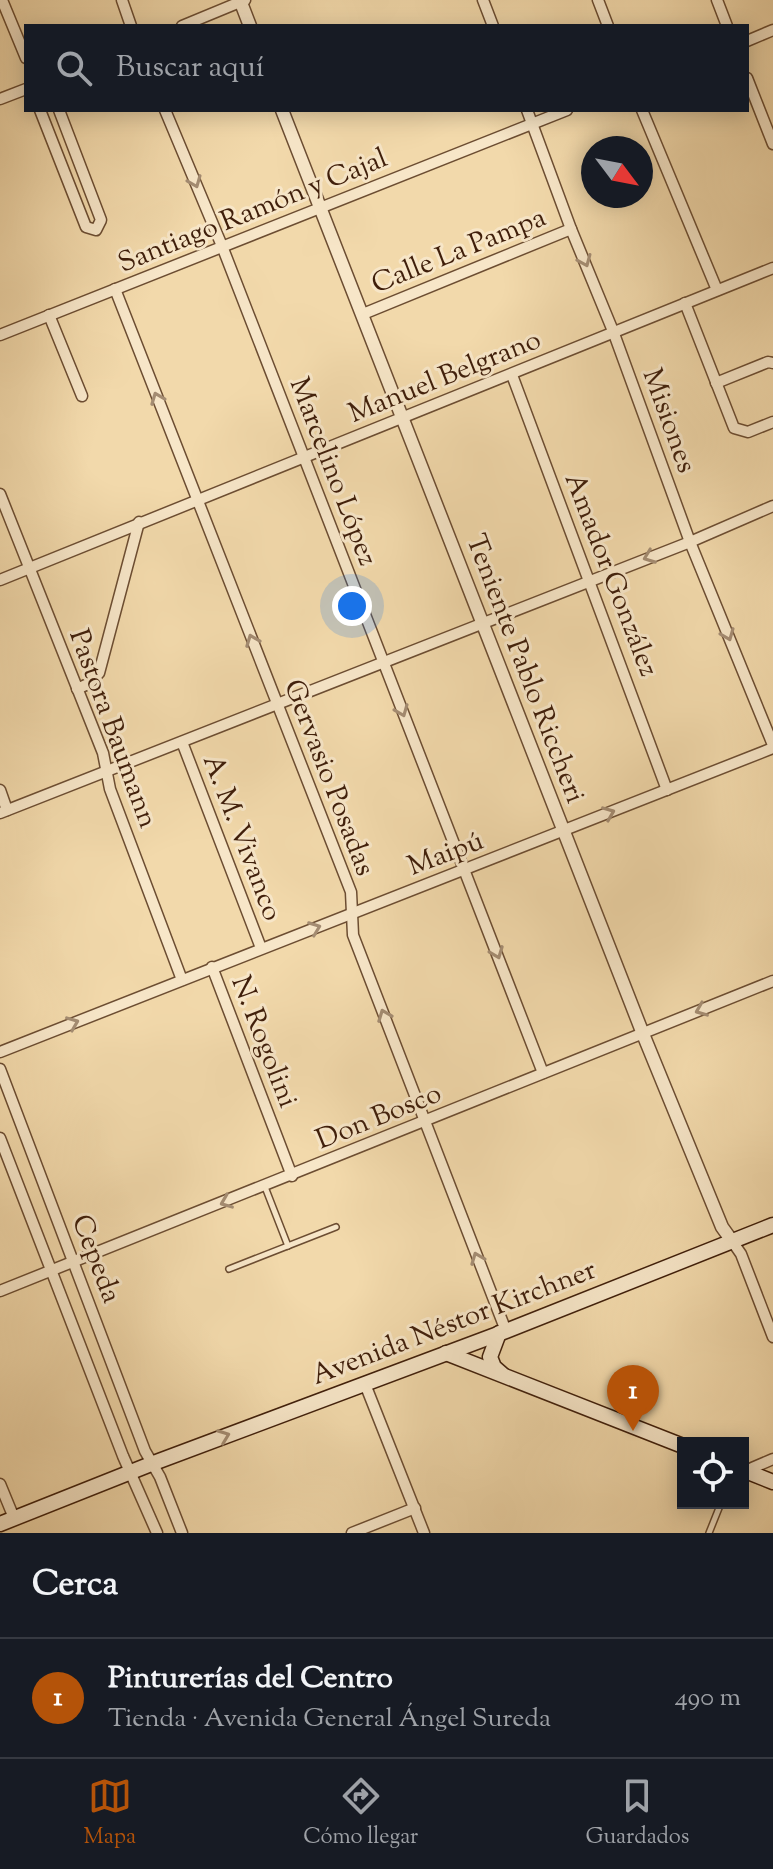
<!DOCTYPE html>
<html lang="es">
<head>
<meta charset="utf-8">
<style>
  :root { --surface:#171b24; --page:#20242c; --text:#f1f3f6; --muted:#9ea1a6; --line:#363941; --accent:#b45309 }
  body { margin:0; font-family:"Sorts Mill Goudy",serif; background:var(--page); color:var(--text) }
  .controls { position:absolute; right:24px; bottom:24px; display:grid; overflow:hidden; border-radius:0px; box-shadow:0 4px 20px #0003 }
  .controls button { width:72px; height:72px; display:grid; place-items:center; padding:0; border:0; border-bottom:2px solid var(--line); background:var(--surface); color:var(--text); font:40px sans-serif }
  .compass { position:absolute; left:581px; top:136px; width:72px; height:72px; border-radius:50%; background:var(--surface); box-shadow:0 4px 20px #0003; rotate:122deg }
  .you { position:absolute; left:352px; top:606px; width:28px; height:28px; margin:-20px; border:6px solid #fff; border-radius:50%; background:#1a73e8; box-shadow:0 0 0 12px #1a73e833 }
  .badge { display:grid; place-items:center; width:52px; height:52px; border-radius:50%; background:var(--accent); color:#fff; font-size:26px; font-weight:700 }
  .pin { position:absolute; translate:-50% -66px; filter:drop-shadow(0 2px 4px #0008) }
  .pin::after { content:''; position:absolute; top:42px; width:28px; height:24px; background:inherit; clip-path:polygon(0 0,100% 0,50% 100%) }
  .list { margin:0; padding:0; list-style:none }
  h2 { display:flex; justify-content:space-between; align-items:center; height:104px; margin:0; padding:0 32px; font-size:34px }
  h2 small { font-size:26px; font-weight:400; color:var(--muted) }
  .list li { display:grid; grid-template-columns:52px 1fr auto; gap:24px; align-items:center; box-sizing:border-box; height:120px; padding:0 32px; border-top:2px solid var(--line) }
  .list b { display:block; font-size:30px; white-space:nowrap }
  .list p { margin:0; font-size:26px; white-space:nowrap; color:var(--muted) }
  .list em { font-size:26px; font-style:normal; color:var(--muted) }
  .icon { flex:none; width:44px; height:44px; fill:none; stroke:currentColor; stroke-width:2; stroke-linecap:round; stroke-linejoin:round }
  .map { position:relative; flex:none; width:773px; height:1533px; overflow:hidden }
  .search { position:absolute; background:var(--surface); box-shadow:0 4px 20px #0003; left:24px; right:24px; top:24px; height:88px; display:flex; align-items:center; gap:20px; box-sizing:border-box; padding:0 28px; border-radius:0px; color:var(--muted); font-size:30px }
  .sheet { height:224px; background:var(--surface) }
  nav { display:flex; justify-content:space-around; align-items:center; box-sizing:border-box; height:112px; border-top:2px solid var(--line); background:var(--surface); font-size:22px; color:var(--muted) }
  nav a { display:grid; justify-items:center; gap:4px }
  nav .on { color:var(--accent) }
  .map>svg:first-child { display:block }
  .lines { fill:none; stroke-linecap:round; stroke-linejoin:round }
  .service-casing { stroke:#6c4d32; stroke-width:8 }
  .minor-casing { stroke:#6c4d32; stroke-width:13 }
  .tertiary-casing { stroke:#6c4d32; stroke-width:15 }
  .secondary-casing { stroke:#3f1e0a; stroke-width:17 }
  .service { stroke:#f7e6c8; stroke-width:5 }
  .minor { stroke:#f7e6c8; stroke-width:10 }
  .tertiary { stroke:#f7e6c8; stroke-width:12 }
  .secondary { stroke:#f7e6c8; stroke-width:14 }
  .oneway { stroke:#a48c72 }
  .labels { text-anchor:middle; stroke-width:6; stroke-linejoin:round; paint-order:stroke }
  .street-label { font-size:28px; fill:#3f1e0a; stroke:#f7e6c8 }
</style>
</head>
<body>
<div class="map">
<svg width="773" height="1533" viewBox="0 0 773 1533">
  <rect width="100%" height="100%" fill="#f2d9ab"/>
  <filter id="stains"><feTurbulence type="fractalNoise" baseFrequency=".0025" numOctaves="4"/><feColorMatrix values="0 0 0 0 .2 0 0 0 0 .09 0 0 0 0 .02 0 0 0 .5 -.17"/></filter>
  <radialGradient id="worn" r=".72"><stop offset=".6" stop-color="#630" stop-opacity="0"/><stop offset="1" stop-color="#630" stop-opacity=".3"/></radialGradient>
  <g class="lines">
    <defs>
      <g id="service">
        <path d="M265,1187L288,1246"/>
        <path d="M229,1269L336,1227"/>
        <path d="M709,1533L721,1503"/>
      </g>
      <g id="minor">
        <path d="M2,0L26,58"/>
        <path d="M122,0L131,26"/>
        <path d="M483,0L493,26"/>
        <path d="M598,0L608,26"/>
        <path d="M717,0L727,26"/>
        <path d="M182,26L245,0"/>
        <path d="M747,41L773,30"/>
        <path d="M747,78L773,144"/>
        <path d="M0,99L26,89"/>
        <path d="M40,110L86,227L96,230L101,220L59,110"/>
        <path d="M165,110L222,246L543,1073"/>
        <path d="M527,110L571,229L613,331L690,542L773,745"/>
        <path d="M642,110L717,290"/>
        <path d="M115,289L351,892L353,935L506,1331"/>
        <path d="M685,303L734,428L748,432L773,422"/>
        <path d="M363,314L571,229"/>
        <path d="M49,315L82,396"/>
        <path d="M0,335L567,110"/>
        <path d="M512,375L667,790"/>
        <path d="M716,383L768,362L773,363"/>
        <path d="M0,494L103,753L110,789L182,980"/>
        <path d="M0,580L773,268"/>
        <path d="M77,689L90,683L99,673L139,522"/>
        <path d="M182,742L261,948"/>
        <path d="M0,790L7,810"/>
        <path d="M0,813L690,542L773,506"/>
        <path d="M212,967L292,1176"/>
        <path d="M0,1052L773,748"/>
        <path d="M0,1069L145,1451L160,1477L182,1533"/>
        <path d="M0,1138L123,1456L157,1533"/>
        <path d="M732,1241L741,1254L773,1337"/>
        <path d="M0,1291L773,981"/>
        <path d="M365,1384L424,1533"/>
        <path d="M745,1471L773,1459"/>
        <path d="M0,1484L14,1518"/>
        <path d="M352,1533L415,1508"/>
      </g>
      <g id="tertiary">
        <path d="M240,0L250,26"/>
        <path d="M282,110L643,1034L722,1227L732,1241"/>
      </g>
      <g id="secondary">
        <path d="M499,1333L490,1357L494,1367L502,1374"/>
        <path d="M446,1353L683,1446"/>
        <path d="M743,1470L773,1482"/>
        <path d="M0,1524L151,1464L506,1331L773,1225"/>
      </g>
    </defs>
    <use href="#service" class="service-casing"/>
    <use href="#minor" class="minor-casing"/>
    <use href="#tertiary" class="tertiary-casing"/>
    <use href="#secondary" class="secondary-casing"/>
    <use href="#service" class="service"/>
    <use href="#minor" class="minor"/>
    <use href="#tertiary" class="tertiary"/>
    <use href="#secondary" class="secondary"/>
  </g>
  <defs><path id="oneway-chevron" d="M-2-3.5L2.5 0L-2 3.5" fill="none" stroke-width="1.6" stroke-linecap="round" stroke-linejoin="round" transform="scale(2)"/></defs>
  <g class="oneway">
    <use href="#oneway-chevron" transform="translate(195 182) rotate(68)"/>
    <use href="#oneway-chevron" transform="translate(585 261) rotate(67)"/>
    <use href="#oneway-chevron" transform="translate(157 398) rotate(-111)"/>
    <use href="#oneway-chevron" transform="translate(649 557) rotate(159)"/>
    <use href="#oneway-chevron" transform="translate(728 635) rotate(68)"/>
    <use href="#oneway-chevron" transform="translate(252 640) rotate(-111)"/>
    <use href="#oneway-chevron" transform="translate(402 711) rotate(68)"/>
    <use href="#oneway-chevron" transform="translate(609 813) rotate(-22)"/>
    <use href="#oneway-chevron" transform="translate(315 928) rotate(-21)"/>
    <use href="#oneway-chevron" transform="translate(497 953) rotate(69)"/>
    <use href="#oneway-chevron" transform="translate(701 1010) rotate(158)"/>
    <use href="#oneway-chevron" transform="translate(384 1015) rotate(-111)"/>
    <use href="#oneway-chevron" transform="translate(73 1023) rotate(-22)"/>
    <use href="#oneway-chevron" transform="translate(226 1202) rotate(158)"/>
    <use href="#oneway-chevron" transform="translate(477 1258) rotate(-111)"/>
    <use href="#oneway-chevron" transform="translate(224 1436) rotate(-21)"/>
  </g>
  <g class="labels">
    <g class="street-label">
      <text transform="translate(252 209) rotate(-22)" y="10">Santiago Ramón y Cajal</text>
      <text transform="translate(458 249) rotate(-22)" y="10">Calle La Pampa</text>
      <text transform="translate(444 375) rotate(-22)" y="10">Manuel Belgrano</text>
      <text transform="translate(671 420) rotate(70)" y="10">Misiones</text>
      <text transform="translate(335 471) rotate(69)" y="10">Marcelino López</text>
      <text transform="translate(613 574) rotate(69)" y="10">Amador González</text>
      <text transform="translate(527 668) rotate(69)" y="10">Teniente Pablo Riccheri</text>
      <text transform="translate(115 728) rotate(70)" y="10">Pastora Baumann</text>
      <text transform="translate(331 777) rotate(69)" y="10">Gervasio Posadas</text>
      <text transform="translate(244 837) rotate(69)" y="10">A. M. Vivanco</text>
      <text transform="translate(445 852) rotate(-21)" y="10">Maipú</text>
      <text transform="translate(266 1041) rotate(69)" y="10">N. Rogolini</text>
      <text transform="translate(378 1115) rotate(-22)" y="10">Don Bosco</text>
      <text transform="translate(98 1258) rotate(69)" y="10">Cepeda</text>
      <text transform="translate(453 1321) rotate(-21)" y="10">Avenida Néstor Kirchner</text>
    </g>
  </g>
  <rect width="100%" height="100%" filter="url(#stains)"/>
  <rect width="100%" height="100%" fill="url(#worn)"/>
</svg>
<div class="controls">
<button><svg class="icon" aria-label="locate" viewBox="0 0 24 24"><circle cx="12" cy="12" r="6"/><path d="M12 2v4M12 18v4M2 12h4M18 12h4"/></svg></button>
</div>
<svg class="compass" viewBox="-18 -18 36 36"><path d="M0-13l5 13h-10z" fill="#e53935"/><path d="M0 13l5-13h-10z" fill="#9ea1a6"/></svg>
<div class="you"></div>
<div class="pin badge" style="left:633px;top:1431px">1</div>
<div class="search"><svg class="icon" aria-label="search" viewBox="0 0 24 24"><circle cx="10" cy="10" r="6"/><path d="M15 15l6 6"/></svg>Buscar aquí</div>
</div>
<section class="sheet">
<h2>Cerca<small></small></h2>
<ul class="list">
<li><span class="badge">1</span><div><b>Pinturerías del Centro</b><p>Tienda · Avenida General Ángel Sureda</p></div><em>490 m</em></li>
</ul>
</section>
<nav>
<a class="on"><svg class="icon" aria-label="map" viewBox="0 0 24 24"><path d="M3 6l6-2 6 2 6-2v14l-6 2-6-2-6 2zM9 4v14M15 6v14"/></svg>Mapa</a>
<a><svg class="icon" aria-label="directions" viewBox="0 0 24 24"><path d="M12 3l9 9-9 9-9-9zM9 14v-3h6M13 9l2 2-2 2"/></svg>Cómo llegar</a>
<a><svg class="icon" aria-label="saved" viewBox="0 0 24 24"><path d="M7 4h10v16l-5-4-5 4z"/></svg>Guardados</a>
</nav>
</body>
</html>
